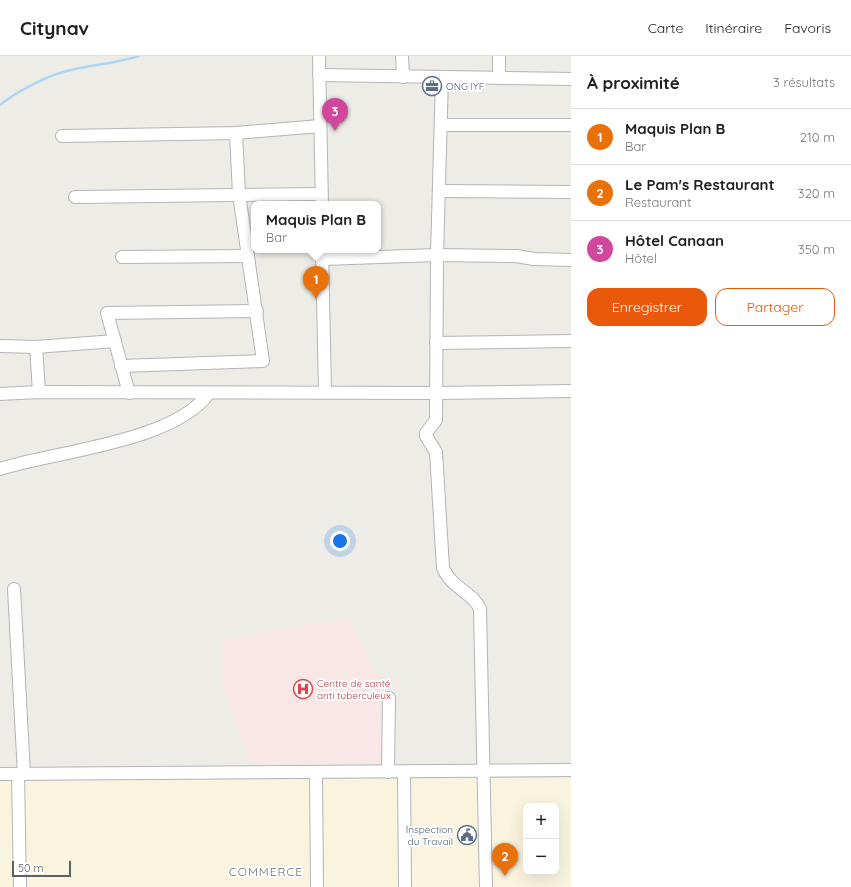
<!DOCTYPE html>
<html lang="fr">
<head>
<meta charset="utf-8">
<style>
  :root { --surface:#fff; --page:#f2f2f2; --text:#202124; --muted:#757577; --line:#e0e0e0; --accent:#ea580c }
  body { margin:0; font-family:Quicksand,sans-serif; background:var(--page); color:var(--text) }
  .controls { position:absolute; right:12px; bottom:12px; display:grid; overflow:hidden; border-radius:8px; box-shadow:0 4px 16px #0002 }
  .controls button { width:36px; height:36px; display:grid; place-items:center; padding:0; border:0; border-bottom:1px solid var(--line); background:var(--surface); color:var(--text); font:20px sans-serif }
  .scale { position:absolute; left:12px; bottom:10px; width:59px; box-sizing:border-box; padding-left:4px; border:2px solid #5d6064; border-top:0; font-size:11px; line-height:14px; white-space:nowrap; color:#5d6064; -webkit-text-stroke:3px #fff; paint-order:stroke }
  .you { position:absolute; left:340px; top:485px; width:14px; height:14px; margin:-10px; border:3px solid #fff; border-radius:50%; background:#1a73e8; box-shadow:0 0 0 6px #1a73e833 }
  .badge { display:grid; place-items:center; width:26px; height:26px; border-radius:50%; background:var(--accent); color:#fff; font-size:13px; font-weight:700 }
  .pin { position:absolute; translate:-50% -33px; filter:drop-shadow(0 1px 2px #0008) }
  .pin::after { content:''; position:absolute; top:21px; width:14px; height:12px; background:inherit; clip-path:polygon(0 0,100% 0,50% 100%) }
  .popup { position:absolute; left:251px; top:145px; width:130px; height:52px; box-sizing:border-box; display:grid; place-content:center; border-radius:8px; background:var(--surface); filter:drop-shadow(0 1px 3px #0005); font-size:13px; white-space:nowrap; color:var(--muted) }
  .popup b { font-size:15px; color:var(--text) }
  .popup::after { content:''; position:absolute; left:50%; top:100%; margin-left:-8px; border:8px solid transparent; border-top-color:var(--surface) }
  .list { margin:0; padding:0; list-style:none }
  h2 { display:flex; justify-content:space-between; align-items:center; height:52px; margin:0; padding:0 16px; font-size:17px }
  h2 small { font-size:13px; font-weight:400; color:var(--muted) }
  .list li { display:grid; grid-template-columns:26px 1fr auto; gap:12px; align-items:center; box-sizing:border-box; height:56px; padding:0 16px; border-top:1px solid var(--line) }
  .list b { display:block; font-size:15px; white-space:nowrap }
  .list p { margin:0; font-size:13px; white-space:nowrap; color:var(--muted) }
  .list em { font-size:13px; font-style:normal; color:var(--muted) }
  .actions { display:flex; gap:8px; padding:12px 16px }
  .actions a { flex:1; padding:9px 0; border:1px solid var(--accent); border-radius:12px; text-align:center; font-size:14px; color:var(--accent) }
  .actions .main { background:var(--accent); color:#fff }
  .map { position:relative; flex:none; width:571px; height:831px; overflow:hidden }
  header { display:flex; align-items:center; gap:24px; box-sizing:border-box; height:56px; padding:0 20px; background:var(--surface); border-bottom:1px solid var(--line) }
  header strong { font-size:19px }
  nav { display:flex; gap:22px; margin-inline-start:auto; font-size:14px }
  main { display:flex }
  aside { flex:1; background:var(--surface) }
  .map>svg:first-child { display:block }
  .commercial { fill:#faf4df; fill-rule:evenodd }
  .medical { fill:#f8e7e4 }
  .lines { fill:none; stroke-linecap:round; stroke-linejoin:round }
  .stream { stroke:#afd5f4; stroke-width:2.5 }
  .minor-casing { stroke:#b3b5b9; stroke-width:14 }
  .minor { stroke:#fff; stroke-width:12 }
  .labels { text-anchor:middle; stroke-width:4; stroke-linejoin:round; paint-order:stroke }
  .service-label { font-size:10px; fill:#4e5e75; stroke:#fff; text-anchor:start }
  .health-label { font-size:10px; fill:#be3a42; stroke:#fff; text-anchor:start }
  .quarter-label { font-size:12px; letter-spacing:1px; fill:#6f7276; stroke:#fff }
</style>
</head>
<body>
<header>
<strong>Citynav</strong>
<nav><a>Carte</a><a>Itinéraire</a><a>Favoris</a></nav>
</header>
<main>
<div class="map">
<svg width="571" height="831" viewBox="0 0 571 831">
  <rect width="100%" height="100%" fill="#eeece6"/>
  <path class="commercial" d="M571,722V831H0V725ZM526,750H556V816H526Z"/>
  <path class="medical" d="M350,562L385,638L384,710L250,708L222,627V583Z"/>
  <g class="lines">
    <path class="stream" d="M0,49C16,36 43,22 63,16C88,9 114,8 139,0"/>
    <defs>
      <g id="minor">
        <path d="M319,0L322,148"/>
        <path d="M402,0L403,21"/>
        <path d="M499,0V22"/>
        <path d="M319,19L571,23"/>
        <path d="M442,21L437,199L436,364L426,377V380L436,396L443,512C452,533 474,537 480,553L486,831"/>
        <path d="M441,69H571"/>
        <path d="M62,80L236,77L320,70"/>
        <path d="M439,135L571,136"/>
        <path d="M75,141L321,138"/>
        <path d="M322,194L325,335"/>
        <path d="M122,201L248,200"/>
        <path d="M323,203L437,199L516,200L534,203L571,204"/>
        <path d="M436,287L571,285"/>
        <path d="M0,290L36,291L115,285"/>
        <path d="M36,291L39,336"/>
        <path d="M121,310L263,305L239,138L236,77"/>
        <path d="M129,337L107,257L257,255"/>
        <path d="M0,338L39,336L437,337L571,335"/>
        <path d="M0,413C57,395 174,386 209,337"/>
        <path d="M14,533L24,718"/>
        <path d="M388,716L389,642"/>
        <path d="M404,716L405,831"/>
        <path d="M316,717L317,831"/>
        <path d="M0,718L571,714"/>
        <path d="M18,718L20,831"/>
      </g>
    </defs>
    <use href="#minor" class="minor-casing"/>
    <use href="#minor" class="minor"/>
  </g>
  <defs>
    <symbol id="office-ring" viewBox="-11 -11 22 22"><circle r="9.5" fill="#fff" stroke="#5c6f8a" stroke-width="1.5"/><path d="M-6-3h4V-5.5h4V-3h4V5H-6ZM-1-4.5V-3h2v-1.5ZM-6 0V1H6V0Z" fill="#5c6f8a"/></symbol>
    <symbol id="hospital-ring" viewBox="-11 -11 22 22"><circle r="9.5" fill="#fff" stroke="#e0444e" stroke-width="1.5"/><path d="M-5-5h3v3.5h4V-5h3V5h-3V1.5h-4V5h-3Z" fill="#e0444e"/></symbol>
    <symbol id="civic-ring" viewBox="-11 -11 22 22"><circle r="9.5" fill="#fff" stroke="#5c6f8a" stroke-width="1.5"/><path d="M-.6-6.5H3V-4.5H.6V-3L4-1V1h2V6H-6V1h2V-1L-.6-3ZM-1.2 2.5V6h2.4V2.5Z" fill="#5c6f8a"/></symbol>
  </defs>
  <g fill-rule="evenodd">
    <use href="#office-ring" x="421" y="19" width="22" height="22"/>
    <use href="#hospital-ring" x="292" y="622" width="22" height="22"/>
    <use href="#civic-ring" x="456" y="768" width="22" height="22"/>
  </g>
  <g class="labels">
    <g class="service-label">
      <text x="446" y="34">ONG IYF</text>
      <text x="453" y="777" text-anchor="end">Inspection<tspan x="453" dy="12">du Travail</tspan></text>
    </g>
    <g class="health-label">
      <text x="317" y="631">Centre de santé<tspan x="317" dy="12">anti tuberculeux</tspan></text>
    </g>
    <g class="quarter-label">
      <text x="266" y="820">COMMERCE</text>
    </g>
  </g>
</svg>
<div class="controls">
<button>+</button>
<button>−</button>
</div>
<div class="scale">50 m</div>
<div class="you"></div>
<div class="pin badge" style="left:316px;top:243px;background:#e8710a">1</div>
<div class="popup"><b>Maquis Plan B</b>Bar</div>
<div class="pin badge" style="left:505px;top:820px;background:#e8710a">2</div>
<div class="pin badge" style="left:335px;top:75px;background:#d1479c">3</div>
</div>
<aside>
<h2>À proximité<small>3 résultats</small></h2>
<ul class="list">
<li><span class="badge" style="background:#e8710a">1</span><div><b>Maquis Plan B</b><p>Bar</p></div><em>210 m</em></li>
<li><span class="badge" style="background:#e8710a">2</span><div><b>Le Pam's Restaurant</b><p>Restaurant</p></div><em>320 m</em></li>
<li><span class="badge" style="background:#d1479c">3</span><div><b>Hôtel Canaan</b><p>Hôtel</p></div><em>350 m</em></li>
</ul>
<div class="actions"><a class="main">Enregistrer</a><a>Partager</a></div>
</aside>
</main>
</body>
</html>
